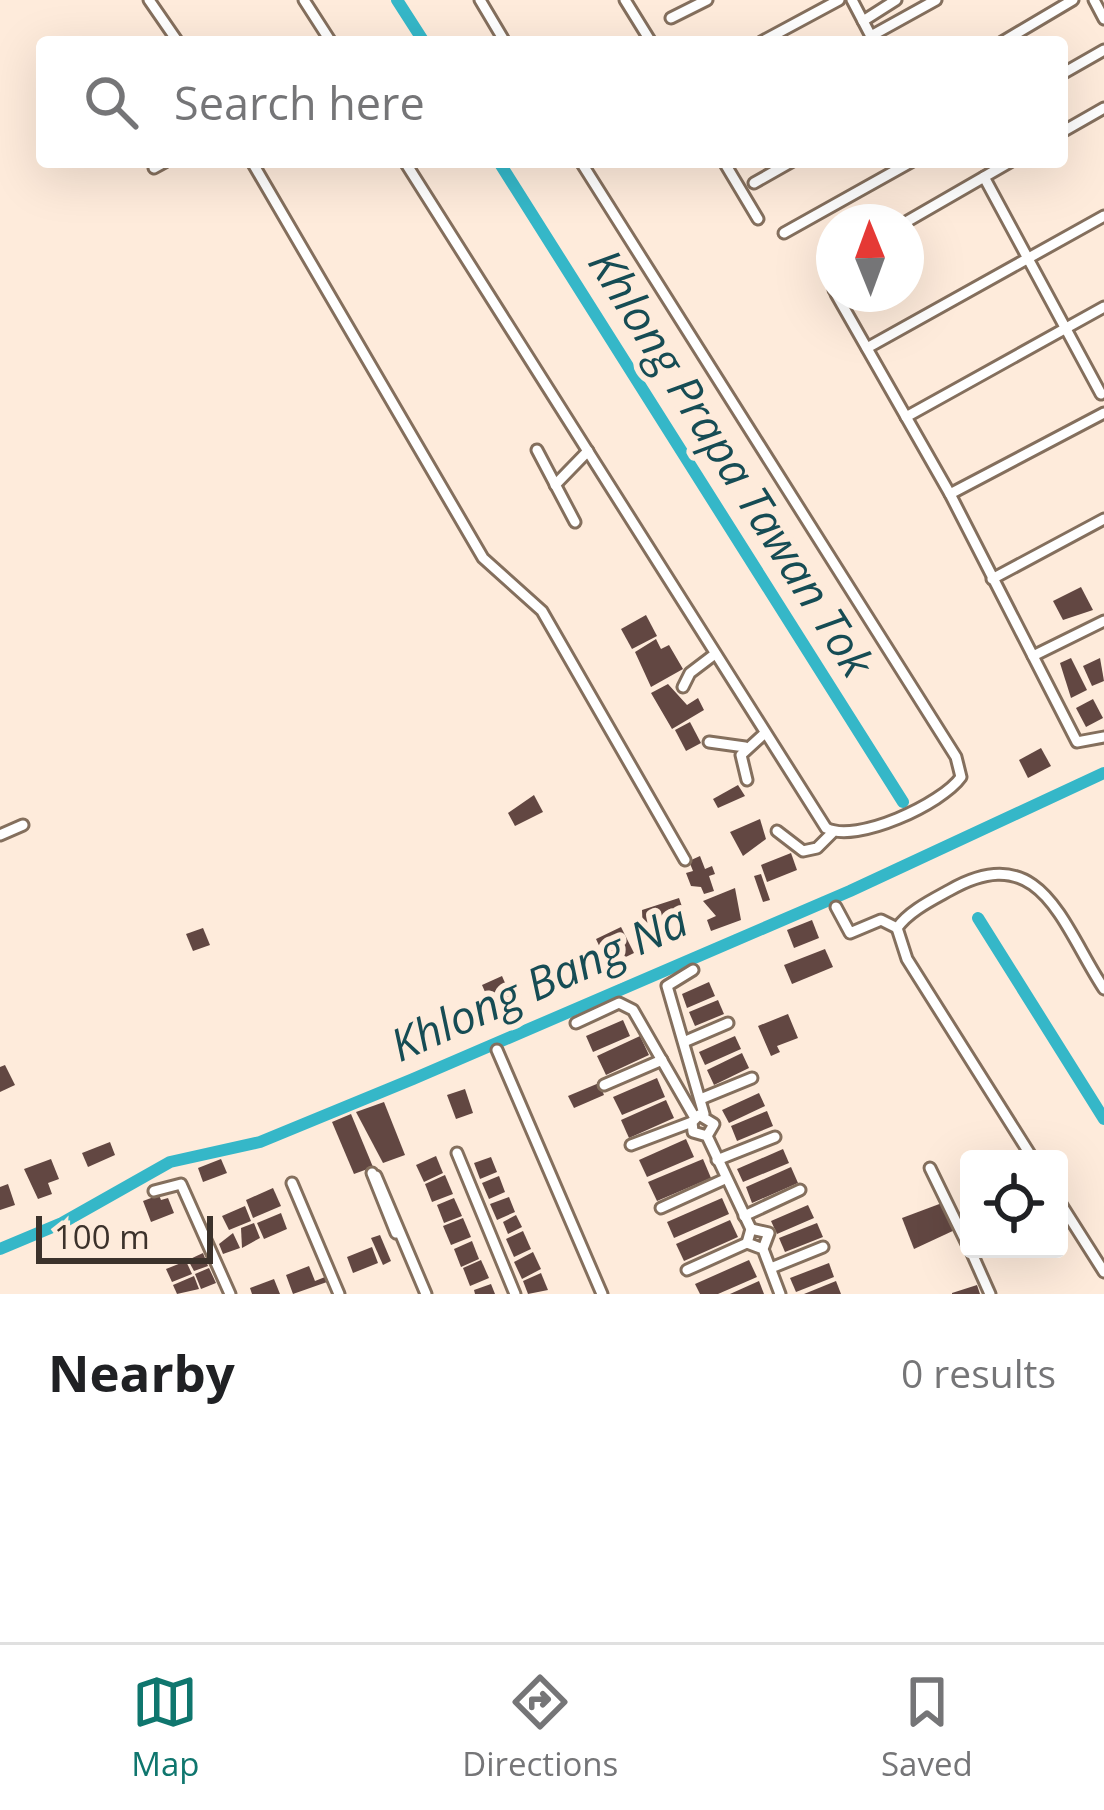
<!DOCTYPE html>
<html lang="en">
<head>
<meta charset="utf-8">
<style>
  :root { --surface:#fff; --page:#f2f2f2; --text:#202124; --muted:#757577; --line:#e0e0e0; --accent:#0f766e }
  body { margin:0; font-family:"Open Sans",sans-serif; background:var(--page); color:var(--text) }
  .controls { position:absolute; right:36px; bottom:36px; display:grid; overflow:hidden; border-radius:12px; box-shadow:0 12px 48px #0002 }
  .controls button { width:108px; height:108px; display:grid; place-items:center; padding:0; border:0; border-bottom:3px solid var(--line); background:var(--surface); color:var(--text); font:60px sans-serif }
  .compass { position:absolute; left:816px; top:204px; width:108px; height:108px; border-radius:50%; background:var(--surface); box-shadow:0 12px 48px #0002; rotate:359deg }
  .scale { position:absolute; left:36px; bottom:30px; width:177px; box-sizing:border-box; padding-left:12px; border:6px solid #3c322b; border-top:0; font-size:33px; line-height:42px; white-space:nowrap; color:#3c322b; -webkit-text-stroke:9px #feebdb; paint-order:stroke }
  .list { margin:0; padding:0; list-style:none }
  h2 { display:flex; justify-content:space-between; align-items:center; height:156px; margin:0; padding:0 48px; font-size:51px }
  h2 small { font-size:39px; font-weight:400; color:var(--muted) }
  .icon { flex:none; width:66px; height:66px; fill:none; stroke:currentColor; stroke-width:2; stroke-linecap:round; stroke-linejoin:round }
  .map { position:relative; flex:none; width:1104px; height:1294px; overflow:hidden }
  .search { position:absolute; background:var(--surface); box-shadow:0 12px 48px #0002; left:36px; right:36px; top:36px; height:132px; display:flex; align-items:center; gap:30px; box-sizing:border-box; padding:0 42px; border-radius:12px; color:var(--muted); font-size:45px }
  .sheet { height:348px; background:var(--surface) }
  nav { display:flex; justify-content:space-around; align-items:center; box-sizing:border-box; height:168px; border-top:3px solid var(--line); background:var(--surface); font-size:33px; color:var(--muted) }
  nav a { display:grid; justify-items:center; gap:6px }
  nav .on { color:var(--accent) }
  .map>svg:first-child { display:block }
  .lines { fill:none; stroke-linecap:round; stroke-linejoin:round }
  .canal { stroke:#35b7c8; stroke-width:12 }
  .building { fill:#624742 }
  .street-casing { stroke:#846f5d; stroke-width:15 }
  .street { stroke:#fff; stroke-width:9 }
  .labels { text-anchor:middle; stroke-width:12; stroke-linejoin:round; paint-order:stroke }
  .water-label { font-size:45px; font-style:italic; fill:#164c54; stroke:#feebdb }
</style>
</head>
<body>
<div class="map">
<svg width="1104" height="1294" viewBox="0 0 1104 1294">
  <rect width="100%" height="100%" fill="#feebdb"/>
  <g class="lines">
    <g class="canal">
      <path d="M397,0L424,42"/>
      <path d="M499,162L903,802"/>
      <path d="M978,918L1104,1119"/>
      <path d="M0,1249L62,1223L170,1162L260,1142L413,1079L850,891L1104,773"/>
    </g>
  </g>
  <g class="building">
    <path d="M1081,587L1093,610L1063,620L1053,601Z"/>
    <path d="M646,615L657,636L632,649L621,629Z"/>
    <path d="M656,639L661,649L669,645L683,669L651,687L635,652Z"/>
    <path d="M1071,658L1087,690L1071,698L1060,663Z"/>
    <path d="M1100,658L1104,681L1092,686L1083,666Z"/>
    <path d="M668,684L687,705L698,698L704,710L672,729L651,693Z"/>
    <path d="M1093,699L1103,718L1086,727L1076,708Z"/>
    <path d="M690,722L701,743L686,751L675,730Z"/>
    <path d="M1041,748L1051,766L1028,778L1019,760Z"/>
    <path d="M738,785L745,796L718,808L713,799Z"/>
    <path d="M534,795L543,812L515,826L508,813Z"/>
    <path d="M760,819L766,839L743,856L730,832Z"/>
    <path d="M791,853L797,870L767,882L761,865Z"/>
    <path d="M700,856L705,869L712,866L715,874L709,876L714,891L704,894L701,887L691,886L686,873L693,871L689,861Z"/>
    <path d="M761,874L770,900L763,902L754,876Z"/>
    <path d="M735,888L741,920L711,931L707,920L716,916L703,901Z"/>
    <path d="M679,898L689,927L653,939L650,933L643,935L642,910Z"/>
    <path d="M812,920L819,938L794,948L787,930Z"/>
    <path d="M621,927L634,953L601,969L595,958L603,954L596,939Z"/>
    <path d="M203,928L210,945L193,951L186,934Z"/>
    <path d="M825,949L833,967L792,984L784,965Z"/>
    <path d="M502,976L512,999L492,1008L482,985Z"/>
    <path d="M709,982L715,996L687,1008L682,994Z"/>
    <path d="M718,1000L724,1014L695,1026L689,1012Z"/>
    <path d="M788,1014L798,1038L777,1046L780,1052L771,1056L758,1026Z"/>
    <path d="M623,1020L630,1036L593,1052L586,1036Z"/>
    <path d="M640,1036L649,1055L606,1075L597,1056Z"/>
    <path d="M735,1036L741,1049L705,1065L699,1052Z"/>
    <path d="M742,1053L749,1068L714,1085L707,1070Z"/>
    <path d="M5,1065L15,1085L0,1092V1067Z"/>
    <path d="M657,1078L665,1097L622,1115L613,1097Z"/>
    <path d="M599,1083L604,1095L574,1108L568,1096Z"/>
    <path d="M465,1089L473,1113L456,1119L447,1095Z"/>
    <path d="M759,1093L765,1106L729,1123L722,1110Z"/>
    <path d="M666,1100L674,1118L629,1138L621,1120Z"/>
    <path d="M384,1102L405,1155L383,1163L356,1112Z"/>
    <path d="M767,1111L773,1126L737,1141L731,1126Z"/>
    <path d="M351,1114L373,1167L354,1174L332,1122Z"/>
    <path d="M686,1139L694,1157L647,1177L639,1160Z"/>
    <path d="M110,1142L115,1155L88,1167L82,1153Z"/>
    <path d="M783,1149L789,1163L743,1182L737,1169Z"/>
    <path d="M436,1156L443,1173L424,1182L416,1165Z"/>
    <path d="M491,1157L497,1172L480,1179L474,1163Z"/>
    <path d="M51,1159L59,1179L48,1183L52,1194L38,1199L24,1169Z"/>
    <path d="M221,1159L227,1173L203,1182L198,1168Z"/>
    <path d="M703,1159L711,1178L657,1201L648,1182Z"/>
    <path d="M791,1167L798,1183L752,1203L746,1187Z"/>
    <path d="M445,1175L453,1194L432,1202L425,1184Z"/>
    <path d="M499,1176L505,1192L489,1199L482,1183Z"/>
    <path d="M8,1184L15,1205L0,1210V1187Z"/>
    <path d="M273,1188L281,1206L253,1218L246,1200Z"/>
    <path d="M159,1195L161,1200L168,1198L174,1213L151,1222L143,1201Z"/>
    <path d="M509,1197L515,1212L497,1220L490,1204Z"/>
    <path d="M454,1198L462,1216L444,1223L437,1205Z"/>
    <path d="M722,1198L729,1214L674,1238L667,1222Z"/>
    <path d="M942,1203L957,1229L914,1249L902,1218Z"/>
    <path d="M808,1205L814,1218L777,1234L771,1221Z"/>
    <path d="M245,1206L251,1221L229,1230L222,1216Z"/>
    <path d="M281,1213L287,1229L264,1239L257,1223Z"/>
    <path d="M516,1215L522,1227L508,1234L503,1222Z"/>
    <path d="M463,1218L471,1237L451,1245L443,1226Z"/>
    <path d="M730,1220L738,1237L684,1261L676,1244Z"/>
    <path d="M254,1223L260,1238L242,1248L241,1228Z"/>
    <path d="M817,1223L823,1237L785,1252L779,1238Z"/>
    <path d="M523,1231L531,1249L514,1257L506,1239Z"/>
    <path d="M233,1233L240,1248L223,1254L219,1244Z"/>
    <path d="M380,1235L391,1261L383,1265L371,1238Z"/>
    <path d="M472,1241L479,1259L461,1267L454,1249Z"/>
    <path d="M372,1247L378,1263L353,1273L347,1257Z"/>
    <path d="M533,1252L541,1269L522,1279L514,1262Z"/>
    <path d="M203,1253L208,1266L194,1271L188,1260Z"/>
    <path d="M481,1260L489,1278L470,1286L463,1268Z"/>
    <path d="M749,1260L757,1277L718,1294H700L695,1284Z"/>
    <path d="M186,1261L192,1274L172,1282L166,1269Z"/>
    <path d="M829,1263L834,1277L796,1292L790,1278Z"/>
    <path d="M309,1266L315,1281L325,1277L327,1282L293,1294L286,1275Z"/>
    <path d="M209,1268L216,1283L201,1289L195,1274Z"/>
    <path d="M541,1273L548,1290L528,1294L523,1281Z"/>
    <path d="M194,1276L199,1289L177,1294L173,1285Z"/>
    <path d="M274,1279L280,1294H252L250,1288Z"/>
    <path d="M759,1281L764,1294H730Z"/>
    <path d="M836,1281L841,1294H804Z"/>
    <path d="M491,1284L495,1294H475L474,1290Z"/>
    <path d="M977,1285L980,1294H952V1293Z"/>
  </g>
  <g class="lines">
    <defs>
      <g id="street">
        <path d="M149,0L178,42"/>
        <path d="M304,0L331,42"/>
        <path d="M480,0L505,42"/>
        <path d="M625,0L651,42"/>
        <path d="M852,0L874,42"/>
        <path d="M1094,0L1104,19"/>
        <path d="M671,18L707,0"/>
        <path d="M863,21L896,0"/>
        <path d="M871,36L936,0"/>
        <path d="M761,42L839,0"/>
        <path d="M1002,42L1073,0"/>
        <path d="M1062,74L1104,50"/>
        <path d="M1062,132L1104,108"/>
        <path d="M252,162L483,558L542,611L685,860"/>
        <path d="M405,162L826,828C856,844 942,804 961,777L956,757L581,162"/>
        <path d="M724,162L758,219"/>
        <path d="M154,168L165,162"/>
        <path d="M984,177L1101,394"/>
        <path d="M754,183L791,162"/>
        <path d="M906,222L1010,162"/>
        <path d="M784,233L911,162"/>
        <path d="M834,267V290"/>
        <path d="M836,294L950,494L1077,742L1104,737"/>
        <path d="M867,348L1104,216"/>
        <path d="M906,417L1104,307"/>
        <path d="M537,450L575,522"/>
        <path d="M555,485L588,451"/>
        <path d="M950,494L1104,413"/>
        <path d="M992,579L1104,519"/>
        <path d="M1033,656L1104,621"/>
        <path d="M683,687L690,673L715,654"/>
        <path d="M709,742L745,747"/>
        <path d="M747,780L741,755L765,733"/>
        <path d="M777,831L803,851L817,848L832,833"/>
        <path d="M0,835L23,825"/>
        <path d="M836,907L850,933L881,920L897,928"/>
        <path d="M693,970L667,986L704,1114"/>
        <path d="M576,1023L619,1003L633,1010L695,1118"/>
        <path d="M686,1041L728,1023"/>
        <path d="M497,1050L602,1294"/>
        <path d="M604,1085L662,1060"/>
        <path d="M703,1098L752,1078"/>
        <path d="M707,1136L714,1124L699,1115L692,1122L693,1132L707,1136L751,1229"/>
        <path d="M631,1145L692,1122"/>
        <path d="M457,1153L515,1294"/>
        <path d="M1033,1159L907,959L897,928C909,911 932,900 950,890C1041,838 1062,925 1104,989"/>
        <path d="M717,1160L775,1137"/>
        <path d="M930,1168L969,1248"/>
        <path d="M372,1173L396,1233"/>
        <path d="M376,1176L426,1294"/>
        <path d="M292,1183L339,1294"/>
        <path d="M154,1191L181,1184L230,1294"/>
        <path d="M1059,1201L1104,1272"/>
        <path d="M661,1208L725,1179"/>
        <path d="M744,1216L800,1190"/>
        <path d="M763,1249L747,1243L751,1229L769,1233L763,1249L780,1294"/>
        <path d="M970,1249L990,1294"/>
        <path d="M771,1268L823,1247"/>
        <path d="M687,1270L747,1243"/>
      </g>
    </defs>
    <use href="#street" class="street-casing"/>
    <use href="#street" class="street"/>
  </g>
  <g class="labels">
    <g class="water-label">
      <text transform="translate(731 463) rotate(58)" y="16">Khlong Prapa Tawan Tok</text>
      <text transform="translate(539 983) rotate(-24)" y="16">Khlong Bang Na</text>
    </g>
  </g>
</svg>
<div class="controls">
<button><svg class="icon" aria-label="locate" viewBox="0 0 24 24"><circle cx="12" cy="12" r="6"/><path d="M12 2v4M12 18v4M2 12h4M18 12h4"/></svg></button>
</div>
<svg class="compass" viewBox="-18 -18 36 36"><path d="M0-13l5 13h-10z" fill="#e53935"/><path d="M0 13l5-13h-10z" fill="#757577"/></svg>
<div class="scale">100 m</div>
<div class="search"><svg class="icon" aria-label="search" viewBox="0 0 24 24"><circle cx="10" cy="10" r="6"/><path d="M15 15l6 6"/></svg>Search here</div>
</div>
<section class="sheet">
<h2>Nearby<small>0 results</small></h2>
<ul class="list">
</ul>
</section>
<nav>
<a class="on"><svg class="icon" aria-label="map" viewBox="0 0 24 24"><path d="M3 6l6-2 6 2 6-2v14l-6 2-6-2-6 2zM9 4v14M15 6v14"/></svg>Map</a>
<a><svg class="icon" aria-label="directions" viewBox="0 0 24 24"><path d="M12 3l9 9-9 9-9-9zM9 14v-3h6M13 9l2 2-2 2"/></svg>Directions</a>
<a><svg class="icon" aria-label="saved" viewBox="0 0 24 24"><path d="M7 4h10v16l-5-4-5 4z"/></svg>Saved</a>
</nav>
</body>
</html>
